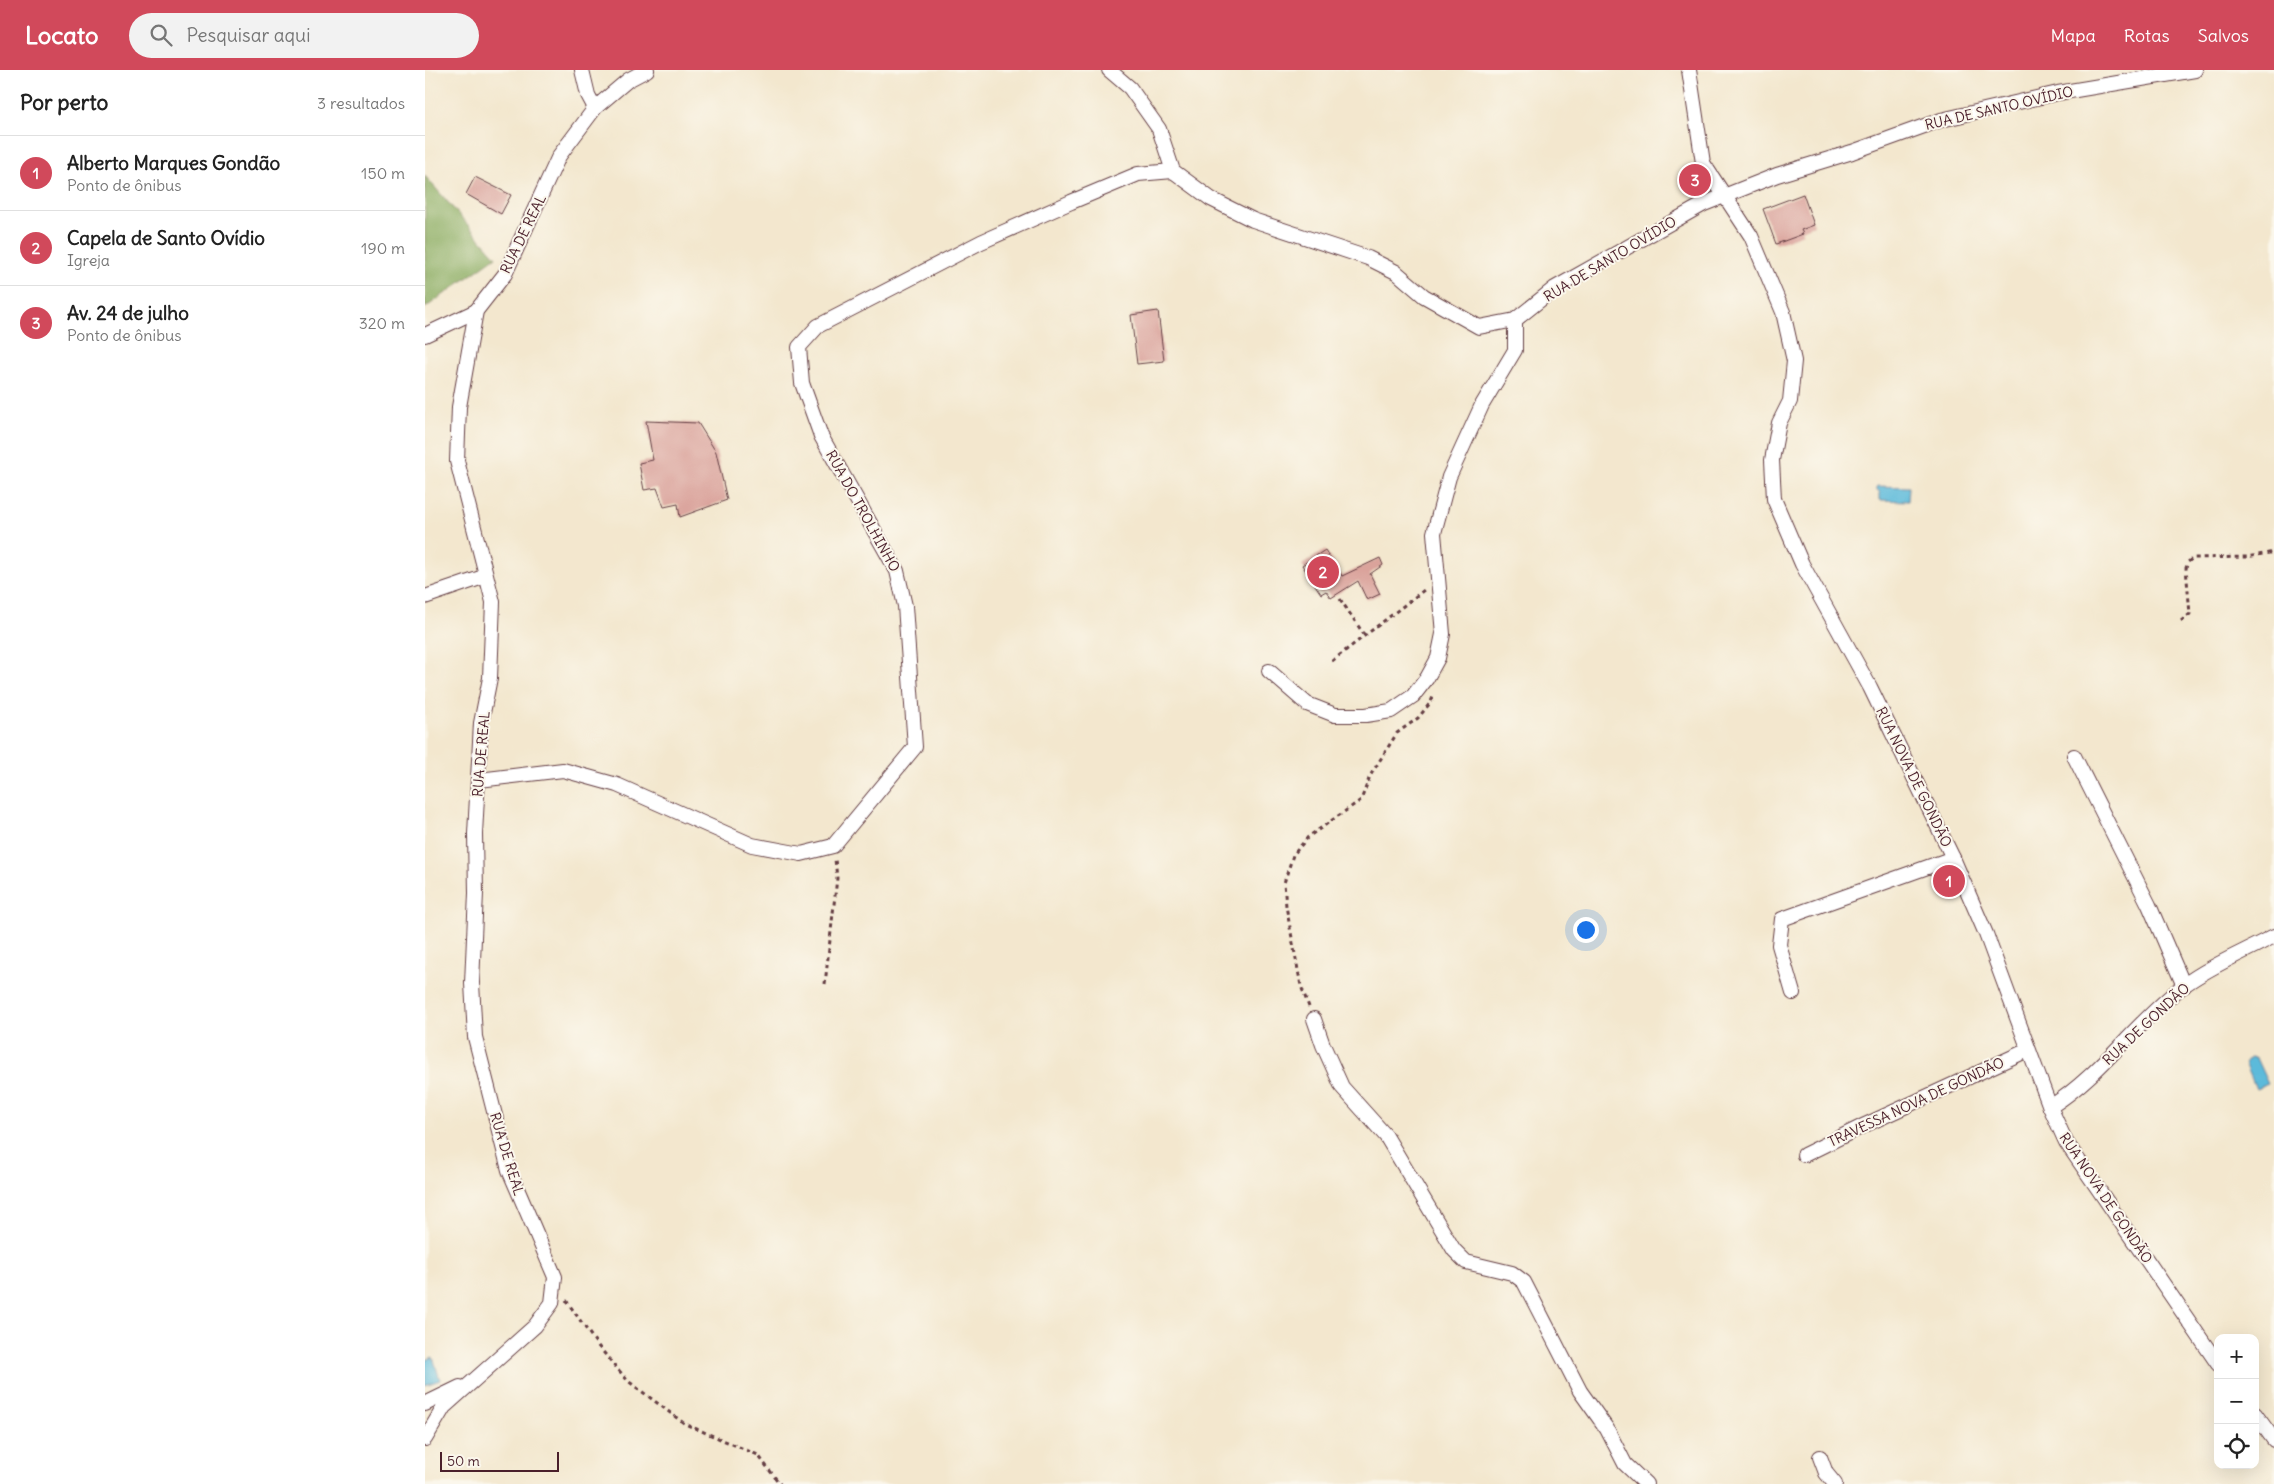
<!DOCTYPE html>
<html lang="pt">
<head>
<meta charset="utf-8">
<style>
  :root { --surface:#fff; --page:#f2f2f2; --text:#222; --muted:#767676; --line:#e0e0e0; --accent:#d1495b }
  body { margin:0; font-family:Delius,sans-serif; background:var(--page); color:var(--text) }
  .controls { position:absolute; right:15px; bottom:15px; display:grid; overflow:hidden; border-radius:10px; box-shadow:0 5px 20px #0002 }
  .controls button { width:45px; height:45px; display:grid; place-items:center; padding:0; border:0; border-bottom:1px solid var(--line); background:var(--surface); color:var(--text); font:25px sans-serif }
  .scale { position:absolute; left:15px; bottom:12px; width:119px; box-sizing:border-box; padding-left:5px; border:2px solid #4a1f2b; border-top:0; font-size:14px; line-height:18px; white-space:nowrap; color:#4a1f2b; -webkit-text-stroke:4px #fbf7ec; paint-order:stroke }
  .you { position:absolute; left:1160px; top:859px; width:18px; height:18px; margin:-12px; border:4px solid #fff; border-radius:50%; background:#1a73e8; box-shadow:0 0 0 8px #1a73e833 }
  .badge { display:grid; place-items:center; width:32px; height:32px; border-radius:50%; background:var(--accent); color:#fff; font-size:16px; font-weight:700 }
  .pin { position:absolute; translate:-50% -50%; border:2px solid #fff; box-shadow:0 1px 5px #0006 }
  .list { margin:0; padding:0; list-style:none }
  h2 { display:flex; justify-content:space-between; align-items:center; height:65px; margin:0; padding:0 20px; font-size:21px }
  h2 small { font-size:16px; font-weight:400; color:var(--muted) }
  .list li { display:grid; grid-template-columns:32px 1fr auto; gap:15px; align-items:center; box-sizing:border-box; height:75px; padding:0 20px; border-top:1px solid var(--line) }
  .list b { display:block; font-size:19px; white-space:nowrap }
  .list p { margin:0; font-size:16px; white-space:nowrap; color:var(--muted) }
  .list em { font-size:16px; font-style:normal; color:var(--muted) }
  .icon { flex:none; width:28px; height:28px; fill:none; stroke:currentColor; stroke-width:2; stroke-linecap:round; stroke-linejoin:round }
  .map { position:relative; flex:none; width:1849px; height:1414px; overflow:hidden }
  header { display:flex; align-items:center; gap:30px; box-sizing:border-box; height:70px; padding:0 25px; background:var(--accent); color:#fff }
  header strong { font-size:24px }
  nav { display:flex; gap:28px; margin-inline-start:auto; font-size:18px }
  .search { width:350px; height:45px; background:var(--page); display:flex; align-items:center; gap:12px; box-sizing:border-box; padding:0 18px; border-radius:28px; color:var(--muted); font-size:19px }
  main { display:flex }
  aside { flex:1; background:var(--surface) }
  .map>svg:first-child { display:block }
  .forest { fill:#8aac61; stroke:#6a6646 }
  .water { fill:#5cbada; stroke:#536c82 }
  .building { fill:#daa39b }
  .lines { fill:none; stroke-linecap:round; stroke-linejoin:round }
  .minor-casing { stroke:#633d43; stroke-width:16 }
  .path { stroke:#633d43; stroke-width:3; stroke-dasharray:4 4; stroke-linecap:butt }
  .minor { stroke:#fff; stroke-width:14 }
  .labels { text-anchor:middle; stroke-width:4; stroke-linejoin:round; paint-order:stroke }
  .street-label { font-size:14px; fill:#4a1f2b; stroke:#fbf7ec }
</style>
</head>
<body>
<header>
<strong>Locato</strong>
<div class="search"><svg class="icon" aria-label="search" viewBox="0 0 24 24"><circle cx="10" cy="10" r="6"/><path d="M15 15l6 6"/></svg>Pesquisar aqui</div>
<nav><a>Mapa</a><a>Rotas</a><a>Salvos</a></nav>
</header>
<main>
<aside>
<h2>Por perto<small>3 resultados</small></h2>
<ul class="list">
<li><span class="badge">1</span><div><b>Alberto Marques Gondão</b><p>Ponto de ônibus</p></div><em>150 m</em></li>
<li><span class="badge">2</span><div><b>Capela de Santo Ovídio</b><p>Igreja</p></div><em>190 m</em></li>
<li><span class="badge">3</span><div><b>Av. 24 de julho</b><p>Ponto de ônibus</p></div><em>320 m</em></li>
</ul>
</aside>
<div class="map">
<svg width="1849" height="1414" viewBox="0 0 1849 1414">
  <rect width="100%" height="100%" fill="#fbf7ec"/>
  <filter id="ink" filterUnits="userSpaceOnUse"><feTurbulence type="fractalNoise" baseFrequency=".02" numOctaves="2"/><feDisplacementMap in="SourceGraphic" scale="10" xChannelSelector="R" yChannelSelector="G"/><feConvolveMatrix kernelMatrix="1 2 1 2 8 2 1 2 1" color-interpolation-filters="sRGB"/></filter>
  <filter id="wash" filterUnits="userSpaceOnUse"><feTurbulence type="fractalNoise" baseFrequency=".0096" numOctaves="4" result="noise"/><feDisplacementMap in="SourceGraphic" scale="20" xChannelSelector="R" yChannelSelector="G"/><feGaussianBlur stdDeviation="1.12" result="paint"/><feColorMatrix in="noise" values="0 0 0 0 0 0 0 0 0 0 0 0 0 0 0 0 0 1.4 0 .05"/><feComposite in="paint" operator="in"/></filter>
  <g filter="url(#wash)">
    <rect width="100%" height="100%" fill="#f3e7ce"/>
    <path class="forest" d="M0,106L71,187L0,238Z"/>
    <g class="water">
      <path d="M1452,416L1484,417L1483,431L1455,430V422L1452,420Z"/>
      <path d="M1825,987L1831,988L1843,1014L1831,1019L1820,993Z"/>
      <path d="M8,1287L15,1310L0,1315V1290Z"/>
    </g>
    <g id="blocks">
      <g class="building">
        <path d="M50,107L86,125L76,144L41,124Z"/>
        <path d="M1378,124L1389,155L1376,160L1378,164L1351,174L1338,139Z"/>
        <path d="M733,241L739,291L712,294L706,245Z"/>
        <path d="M221,351L273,353L291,382L302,430L255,447L253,434L239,437L232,418L219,420L214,393L228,390Z"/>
        <path d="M900,480L917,506L955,488L958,495L945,504L955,524L942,530L933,511L906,528L901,521L896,524L877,495Z"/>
      </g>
    </g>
  </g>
  <g filter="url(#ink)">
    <use href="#blocks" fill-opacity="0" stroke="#633d43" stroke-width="1"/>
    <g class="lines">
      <defs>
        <g id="minor">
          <path d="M157,0L163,25L170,38"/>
          <path d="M684,0L705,18L734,59L748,101L786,129L828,150L943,188L971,202L999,226L1054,257L1090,250L1130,218L1279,134L1352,105L1427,82L1516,50L1633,23L1770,0"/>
          <path d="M1264,0L1278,93L1326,166L1358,242L1369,291L1365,331L1354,353L1347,390L1349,429L1377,494L1445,617L1528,788L1561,864L1625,1037L1641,1072L1793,1294"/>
          <path d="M0,265L51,241"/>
          <path d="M0,527L61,506"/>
          <path d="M844,601L882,634L910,645H941L966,641L988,626L1002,608L1013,588L1018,564L1009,463L1024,407L1057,335L1090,280V250"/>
          <path d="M1649,686L1724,835L1759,916"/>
          <path d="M54,710L138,700L192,715L327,775L376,784L408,776L490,677L480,536L472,501L396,366L377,313L374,277L393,256L556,172L646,132L713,104L748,101"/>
          <path d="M1368,923L1354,875L1357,849L1528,788"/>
          <path d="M889,949L898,975L917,1017L961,1066L1029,1180L1041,1192L1087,1203L1099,1212L1155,1321L1182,1359L1200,1394L1221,1414"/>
          <path d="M1625,1037C1676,1005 1710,953 1758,916C1785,896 1819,882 1849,866"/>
          <path d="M1379,1085L1440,1055L1603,980"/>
          <path d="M0,1334L35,1317"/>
          <path d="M1830,1344L1849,1370"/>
          <path d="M0,1369L19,1337L110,1256L127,1233L130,1207L84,1100L50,967L47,913L51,823L50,764L56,653L65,608L68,532L32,391L34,337L51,241L80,204L134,86L170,38L203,10L222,0"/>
          <path d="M1395,1387L1401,1403L1410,1414"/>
        </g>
      </defs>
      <use href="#minor" class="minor-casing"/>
      <g class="path">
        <path d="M915,529L940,566"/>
        <path d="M1756,551L1765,544L1761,498L1763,492L1768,488L1822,487L1849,482"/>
        <path d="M907,591L999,520"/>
        <path d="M400,914L412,808L410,789"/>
        <path d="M884,937L876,916L861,836L859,813L868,785L883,767L936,730L945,706L972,663L993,648L1006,632L1009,624"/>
        <path d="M141,1230L173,1276L203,1311L260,1354L333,1385L355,1414"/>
      </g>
      <use href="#minor" class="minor"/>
    </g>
  </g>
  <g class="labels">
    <g class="street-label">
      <text transform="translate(1574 38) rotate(-13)" y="5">RUA DE SANTO OVÍDIO</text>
      <text transform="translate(98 164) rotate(-64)" y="5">RUA DE REAL</text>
      <text transform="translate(1185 189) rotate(-31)" y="5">RUA DE SANTO OVÍDIO</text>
      <text transform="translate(438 441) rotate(61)" y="5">RUA DO TROLHINHO</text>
      <text transform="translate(56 684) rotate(-85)" y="5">RUA DE REAL</text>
      <text transform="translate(1489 707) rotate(64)" y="5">RUA NOVA DE GONDÃO</text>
      <text transform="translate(1721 954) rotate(-43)" y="5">RUA DE GONDÃO</text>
      <text transform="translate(1491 1032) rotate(-25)" y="5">TRAVESSA NOVA DE GONDÃO</text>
      <text transform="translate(82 1084) rotate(73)" y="5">RUA DE REAL</text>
      <text transform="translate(1681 1128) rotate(56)" y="5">RUA NOVA DE GONDÃO</text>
    </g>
  </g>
</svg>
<div class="controls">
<button>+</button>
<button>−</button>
<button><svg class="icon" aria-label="locate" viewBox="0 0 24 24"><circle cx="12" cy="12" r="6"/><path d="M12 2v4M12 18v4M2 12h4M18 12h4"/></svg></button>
</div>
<div class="scale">50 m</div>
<div class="you"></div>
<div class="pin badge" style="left:1524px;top:811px">1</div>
<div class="pin badge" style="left:898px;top:502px">2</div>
<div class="pin badge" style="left:1270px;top:110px">3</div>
</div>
</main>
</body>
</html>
